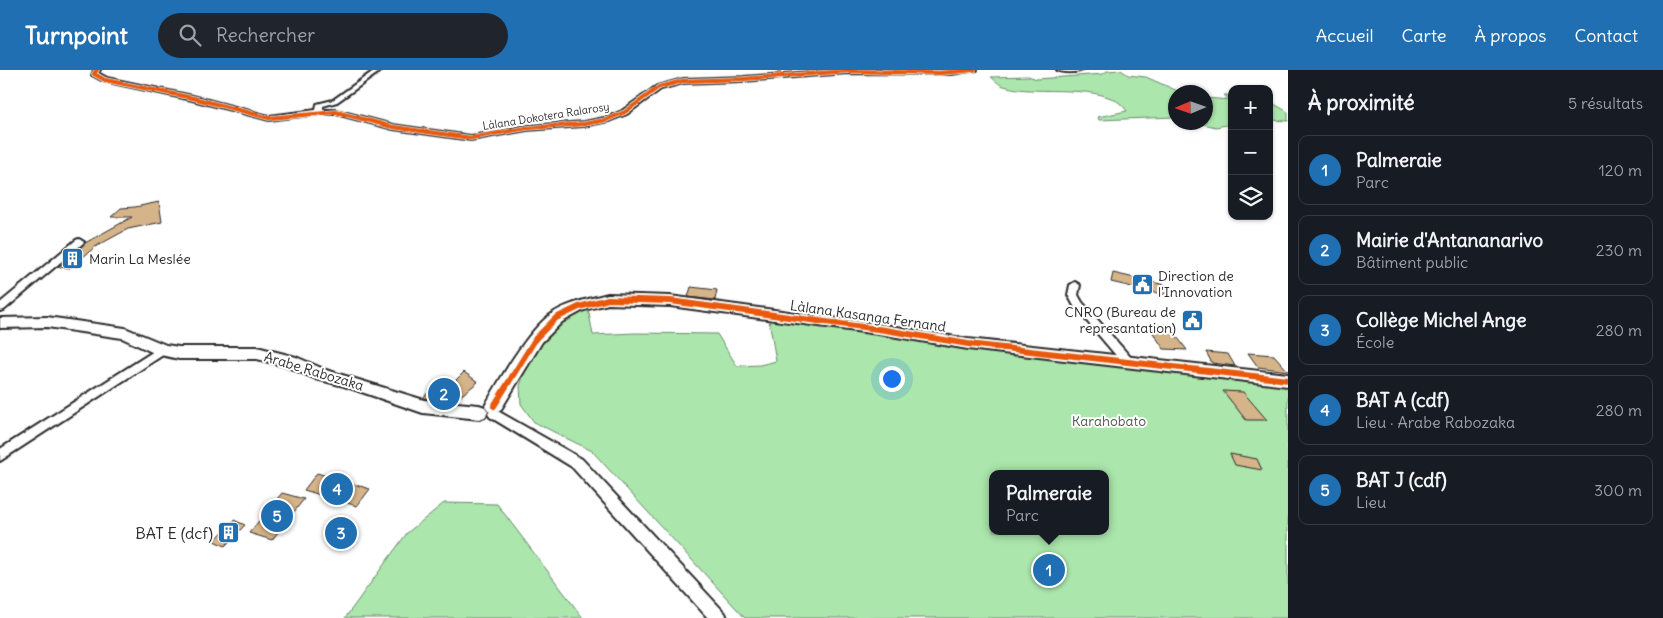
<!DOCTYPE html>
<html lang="fr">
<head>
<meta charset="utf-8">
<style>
  :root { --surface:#171b24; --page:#20242c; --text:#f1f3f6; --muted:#9ea1a6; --line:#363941; --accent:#1f6fb2 }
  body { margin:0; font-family:Delius,sans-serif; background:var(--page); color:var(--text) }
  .controls { position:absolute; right:15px; top:15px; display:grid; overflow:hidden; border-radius:10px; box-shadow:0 1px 4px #0004 }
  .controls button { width:45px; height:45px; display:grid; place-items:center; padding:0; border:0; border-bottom:1px solid var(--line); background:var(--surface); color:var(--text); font:25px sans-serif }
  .compass { position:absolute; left:1168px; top:15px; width:45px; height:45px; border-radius:50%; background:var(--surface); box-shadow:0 1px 4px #0004; rotate:268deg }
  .you { position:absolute; left:891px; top:308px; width:18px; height:18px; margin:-12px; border:4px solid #fff; border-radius:50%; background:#1a73e8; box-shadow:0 0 0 8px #1a73e833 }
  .badge { display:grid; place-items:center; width:32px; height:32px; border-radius:50%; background:var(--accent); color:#fff; font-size:16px; font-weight:700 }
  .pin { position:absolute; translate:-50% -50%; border:2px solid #fff; box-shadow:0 1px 5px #0006 }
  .popup { position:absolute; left:989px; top:400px; width:120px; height:65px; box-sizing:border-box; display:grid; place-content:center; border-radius:10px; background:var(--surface); filter:drop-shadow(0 1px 4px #0005); font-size:16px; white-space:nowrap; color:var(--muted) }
  .popup b { font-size:19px; color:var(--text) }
  .popup::after { content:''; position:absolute; left:50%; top:100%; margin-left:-10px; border:10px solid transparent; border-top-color:var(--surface) }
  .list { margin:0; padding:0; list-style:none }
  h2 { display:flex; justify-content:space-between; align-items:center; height:65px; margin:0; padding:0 20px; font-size:21px }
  h2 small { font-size:16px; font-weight:400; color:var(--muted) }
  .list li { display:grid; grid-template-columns:32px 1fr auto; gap:15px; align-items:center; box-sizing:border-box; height:70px; margin:0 10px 10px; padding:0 10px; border:1px solid var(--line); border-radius:10px }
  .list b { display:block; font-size:19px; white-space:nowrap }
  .list p { margin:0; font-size:16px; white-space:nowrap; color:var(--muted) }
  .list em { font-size:16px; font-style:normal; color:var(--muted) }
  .icon { flex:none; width:28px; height:28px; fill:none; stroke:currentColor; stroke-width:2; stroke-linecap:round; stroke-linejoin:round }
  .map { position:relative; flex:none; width:1288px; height:548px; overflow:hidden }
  header { display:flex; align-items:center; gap:30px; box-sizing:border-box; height:70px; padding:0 25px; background:var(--accent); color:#fff }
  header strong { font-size:24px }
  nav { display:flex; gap:28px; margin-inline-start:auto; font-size:18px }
  .search { width:350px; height:45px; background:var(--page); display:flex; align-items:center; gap:12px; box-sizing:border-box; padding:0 18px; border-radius:28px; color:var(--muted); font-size:19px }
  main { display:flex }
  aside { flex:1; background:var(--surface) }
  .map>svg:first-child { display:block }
  .green { fill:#abe6ac; stroke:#6b886c; fill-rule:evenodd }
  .building { fill:#d6b489; stroke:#2b2b2b }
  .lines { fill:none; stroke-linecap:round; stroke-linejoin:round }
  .street-casing { stroke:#2b2b2b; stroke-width:4 }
  .secondary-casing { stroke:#2b2b2b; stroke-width:4 }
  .street { fill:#fff; fill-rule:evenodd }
  .secondary { fill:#fff; fill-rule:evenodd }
  .cycleway-far1-casing { stroke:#fff; stroke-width:5.5 }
  .cycleway-casing { stroke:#fff; stroke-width:9 }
  .cycleway-far1 { stroke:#e8590c; stroke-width:4 }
  .cycleway { stroke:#e8590c; stroke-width:6 }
  .labels { text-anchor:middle; stroke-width:4; stroke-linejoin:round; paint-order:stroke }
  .far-street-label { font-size:11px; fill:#2b2b2b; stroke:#fff }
  .poi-label { font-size:14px; fill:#2b2b2b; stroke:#fff; text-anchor:start }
  .street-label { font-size:14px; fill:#2b2b2b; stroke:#fff }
  .park-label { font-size:14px; fill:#4b5a4b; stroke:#fff }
  .near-poi-label { font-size:16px; fill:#2b2b2b; stroke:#fff; text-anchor:end }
</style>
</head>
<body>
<header>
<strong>Turnpoint</strong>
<div class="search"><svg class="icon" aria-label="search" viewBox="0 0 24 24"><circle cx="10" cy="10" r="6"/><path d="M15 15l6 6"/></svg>Rechercher</div>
<nav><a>Accueil</a><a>Carte</a><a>À propos</a><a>Contact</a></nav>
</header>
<main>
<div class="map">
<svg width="1288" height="548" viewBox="0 0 1288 548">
  <rect width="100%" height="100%" fill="#fff"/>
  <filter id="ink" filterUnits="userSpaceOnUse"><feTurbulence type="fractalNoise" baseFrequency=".02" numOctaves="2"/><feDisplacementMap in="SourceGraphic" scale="10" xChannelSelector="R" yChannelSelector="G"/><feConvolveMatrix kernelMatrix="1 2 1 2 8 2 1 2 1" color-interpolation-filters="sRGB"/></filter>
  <g filter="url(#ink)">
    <g class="green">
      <path d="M1121,0L1128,5L1146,7L1180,22H1176L1175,47L1099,50L1098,47L1127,41C1108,10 1035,27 1004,16C999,15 995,10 991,7L1028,6L1037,9L1103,4L1107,1Z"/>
      <path d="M1224,25H1232V54L1216,57L1198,53L1206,52V28L1230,30Z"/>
      <path d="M1269,31L1288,42V51L1269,50Z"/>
      <path d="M588,238L593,265L635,263L717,264L737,296L760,295L776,291L769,250L1285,312L1288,315V548H745L592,381L534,352L521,334L520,316L525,300L543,267L563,248ZM993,404H1105V461H993Z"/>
      <path d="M444,433L497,434L583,548H345L407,463Z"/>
    </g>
    <g class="building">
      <path d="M159,132L162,152L128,159L95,177L70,198L58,197L85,173L132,147H111L121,138L135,137Z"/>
      <path d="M1113,203L1165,215L1166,225L1111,212Z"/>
      <path d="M691,217L717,220L715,230L688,227Z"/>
      <path d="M1147,254L1168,255L1187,280L1164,279Z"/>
      <path d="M1206,282L1228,284L1235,296L1212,293Z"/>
      <path d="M1248,283L1274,285L1288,301L1258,297Z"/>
      <path d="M464,302L478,312L454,331L423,328L433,317H449Z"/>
      <path d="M1223,321L1243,322L1267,350H1246Z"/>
      <path d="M1230,384L1257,389L1262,400L1235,395Z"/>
      <path d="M317,403L370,419L357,436L304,420Z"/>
      <path d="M282,423L304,429L272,470L249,463Z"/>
      <path d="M234,450L245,455L225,476L214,471Z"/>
    </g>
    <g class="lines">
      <defs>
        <g id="street">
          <path d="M94,0H100L98,3L107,8L193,26L269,46L316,40L317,34L333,30L375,0H382L337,32L323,36V40H336L393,55L471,66L527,56L584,52L604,48L622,41L657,16L683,9L743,7L838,0H977L952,4L848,3L743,11L683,13L661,19L627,44L609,51L584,56L527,60L471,70L393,59L336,44H320L269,50L192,30L103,11L92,5Z"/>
          <path d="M1057,0H1083C1077,3 1063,3 1057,0Z"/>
          <path d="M79,169L84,172L82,174L4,240L0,241V233L76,170Z"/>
          <path d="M1075,212L1080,215L1078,225L1082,232L1133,290L1135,293L1133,296H1125L1074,236L1068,225L1070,215Z"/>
          <path d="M162,276L168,280L166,283L0,391V379Z"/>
          <path d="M494,339L582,389L725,543L727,548H708L572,397L490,347L488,344L490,341Z"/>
        </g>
        <g id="secondary">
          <path d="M608,224L670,226L885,255L968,269L1288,304V316L968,279L885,265L670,236L608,234L584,240L562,252L542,272L500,341L494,343L488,341L485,336C500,309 526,263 550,245C566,233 589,229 608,224Z"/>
          <path d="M47,247L125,258L166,275L179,277H257L296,287L326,300L424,330L479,335L485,337L488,342L485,347L479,349L423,343L344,316L316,309L285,296L257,289H179L156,284L122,268L47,257L0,258V248Z"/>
        </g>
      </defs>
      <use href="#street" class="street-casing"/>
      <use href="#secondary" class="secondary-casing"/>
      <use href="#street" class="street"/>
      <use href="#secondary" class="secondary"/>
      <defs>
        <path id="cycleway-far1" d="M97,0L94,4L105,10L193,28L269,48L336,42L393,57L471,68L527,58L584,54L606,50L625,42L659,17L683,11L743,9L848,1L940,3L974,0"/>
        <path id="cycleway" d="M494,336L536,268L556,248L579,237L608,229L670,231L885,260L968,274L1288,310"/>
      </defs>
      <use href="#cycleway-far1" class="cycleway-far1-casing"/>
      <use href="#cycleway" class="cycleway-casing"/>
      <use href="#cycleway-far1" class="cycleway-far1"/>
      <use href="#cycleway" class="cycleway"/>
    </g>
  </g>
  <defs>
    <symbol id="building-square" viewBox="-11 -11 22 22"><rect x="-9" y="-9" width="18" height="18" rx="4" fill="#1f6fb2" stroke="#fff"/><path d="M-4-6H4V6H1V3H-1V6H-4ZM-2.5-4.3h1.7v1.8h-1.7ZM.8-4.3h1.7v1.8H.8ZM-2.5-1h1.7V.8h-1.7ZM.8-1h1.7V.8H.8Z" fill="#fff"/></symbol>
    <symbol id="civic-square" viewBox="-11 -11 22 22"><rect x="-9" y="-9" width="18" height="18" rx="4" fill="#1f6fb2" stroke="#fff"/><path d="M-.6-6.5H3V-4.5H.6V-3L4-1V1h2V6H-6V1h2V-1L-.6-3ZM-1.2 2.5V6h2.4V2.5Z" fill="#fff"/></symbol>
  </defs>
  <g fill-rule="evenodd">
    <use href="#building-square" x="60" y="176" width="25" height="25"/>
    <use href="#civic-square" x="1130" y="202" width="25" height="25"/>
    <use href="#civic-square" x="1180" y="238" width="25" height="25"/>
    <use href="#building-square" x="216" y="450" width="25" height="25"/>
  </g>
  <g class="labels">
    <g class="far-street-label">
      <text transform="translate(546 46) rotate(-9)" y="4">Làlana Dokotera Ralarosy</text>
    </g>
    <g class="poi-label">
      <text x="89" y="194">Marin La Meslée</text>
      <text x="1158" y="211">Direction de<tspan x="1158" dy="16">l'Innovation</tspan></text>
      <text x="1176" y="247" text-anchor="end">CNRO (Bureau de<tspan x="1176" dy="16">represantation)</tspan></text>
    </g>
    <g class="street-label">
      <text transform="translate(868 246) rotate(8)" y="5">Làlana Kasanga Fernand</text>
      <text transform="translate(314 301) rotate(17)" y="5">Arabe Rabozaka</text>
    </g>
    <g class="park-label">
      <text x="1109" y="356">Karahobato</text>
    </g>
    <g class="near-poi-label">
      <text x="213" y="469">BAT E (dcf)</text>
    </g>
  </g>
</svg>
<div class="controls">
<button>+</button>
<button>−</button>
<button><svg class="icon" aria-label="layers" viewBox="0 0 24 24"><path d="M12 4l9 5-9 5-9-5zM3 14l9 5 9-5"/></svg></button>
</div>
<svg class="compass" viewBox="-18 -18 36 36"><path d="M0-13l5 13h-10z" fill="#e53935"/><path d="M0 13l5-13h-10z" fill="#9ea1a6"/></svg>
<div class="you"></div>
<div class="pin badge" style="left:1049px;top:500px">1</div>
<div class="popup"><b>Palmeraie</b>Parc</div>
<div class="pin badge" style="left:444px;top:324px">2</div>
<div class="pin badge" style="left:341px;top:463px">3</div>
<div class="pin badge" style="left:337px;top:419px">4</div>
<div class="pin badge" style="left:277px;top:446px">5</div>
</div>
<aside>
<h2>À proximité<small>5 résultats</small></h2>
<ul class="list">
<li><span class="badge">1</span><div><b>Palmeraie</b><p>Parc</p></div><em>120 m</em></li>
<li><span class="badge">2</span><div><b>Mairie d'Antananarivo</b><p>Bâtiment public</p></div><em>230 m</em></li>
<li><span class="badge">3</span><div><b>Collège Michel Ange</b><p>École</p></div><em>280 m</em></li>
<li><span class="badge">4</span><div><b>BAT A (cdf)</b><p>Lieu · Arabe Rabozaka</p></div><em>280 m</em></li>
<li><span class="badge">5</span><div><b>BAT J (cdf)</b><p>Lieu</p></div><em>300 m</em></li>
</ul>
</aside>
</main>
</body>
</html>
